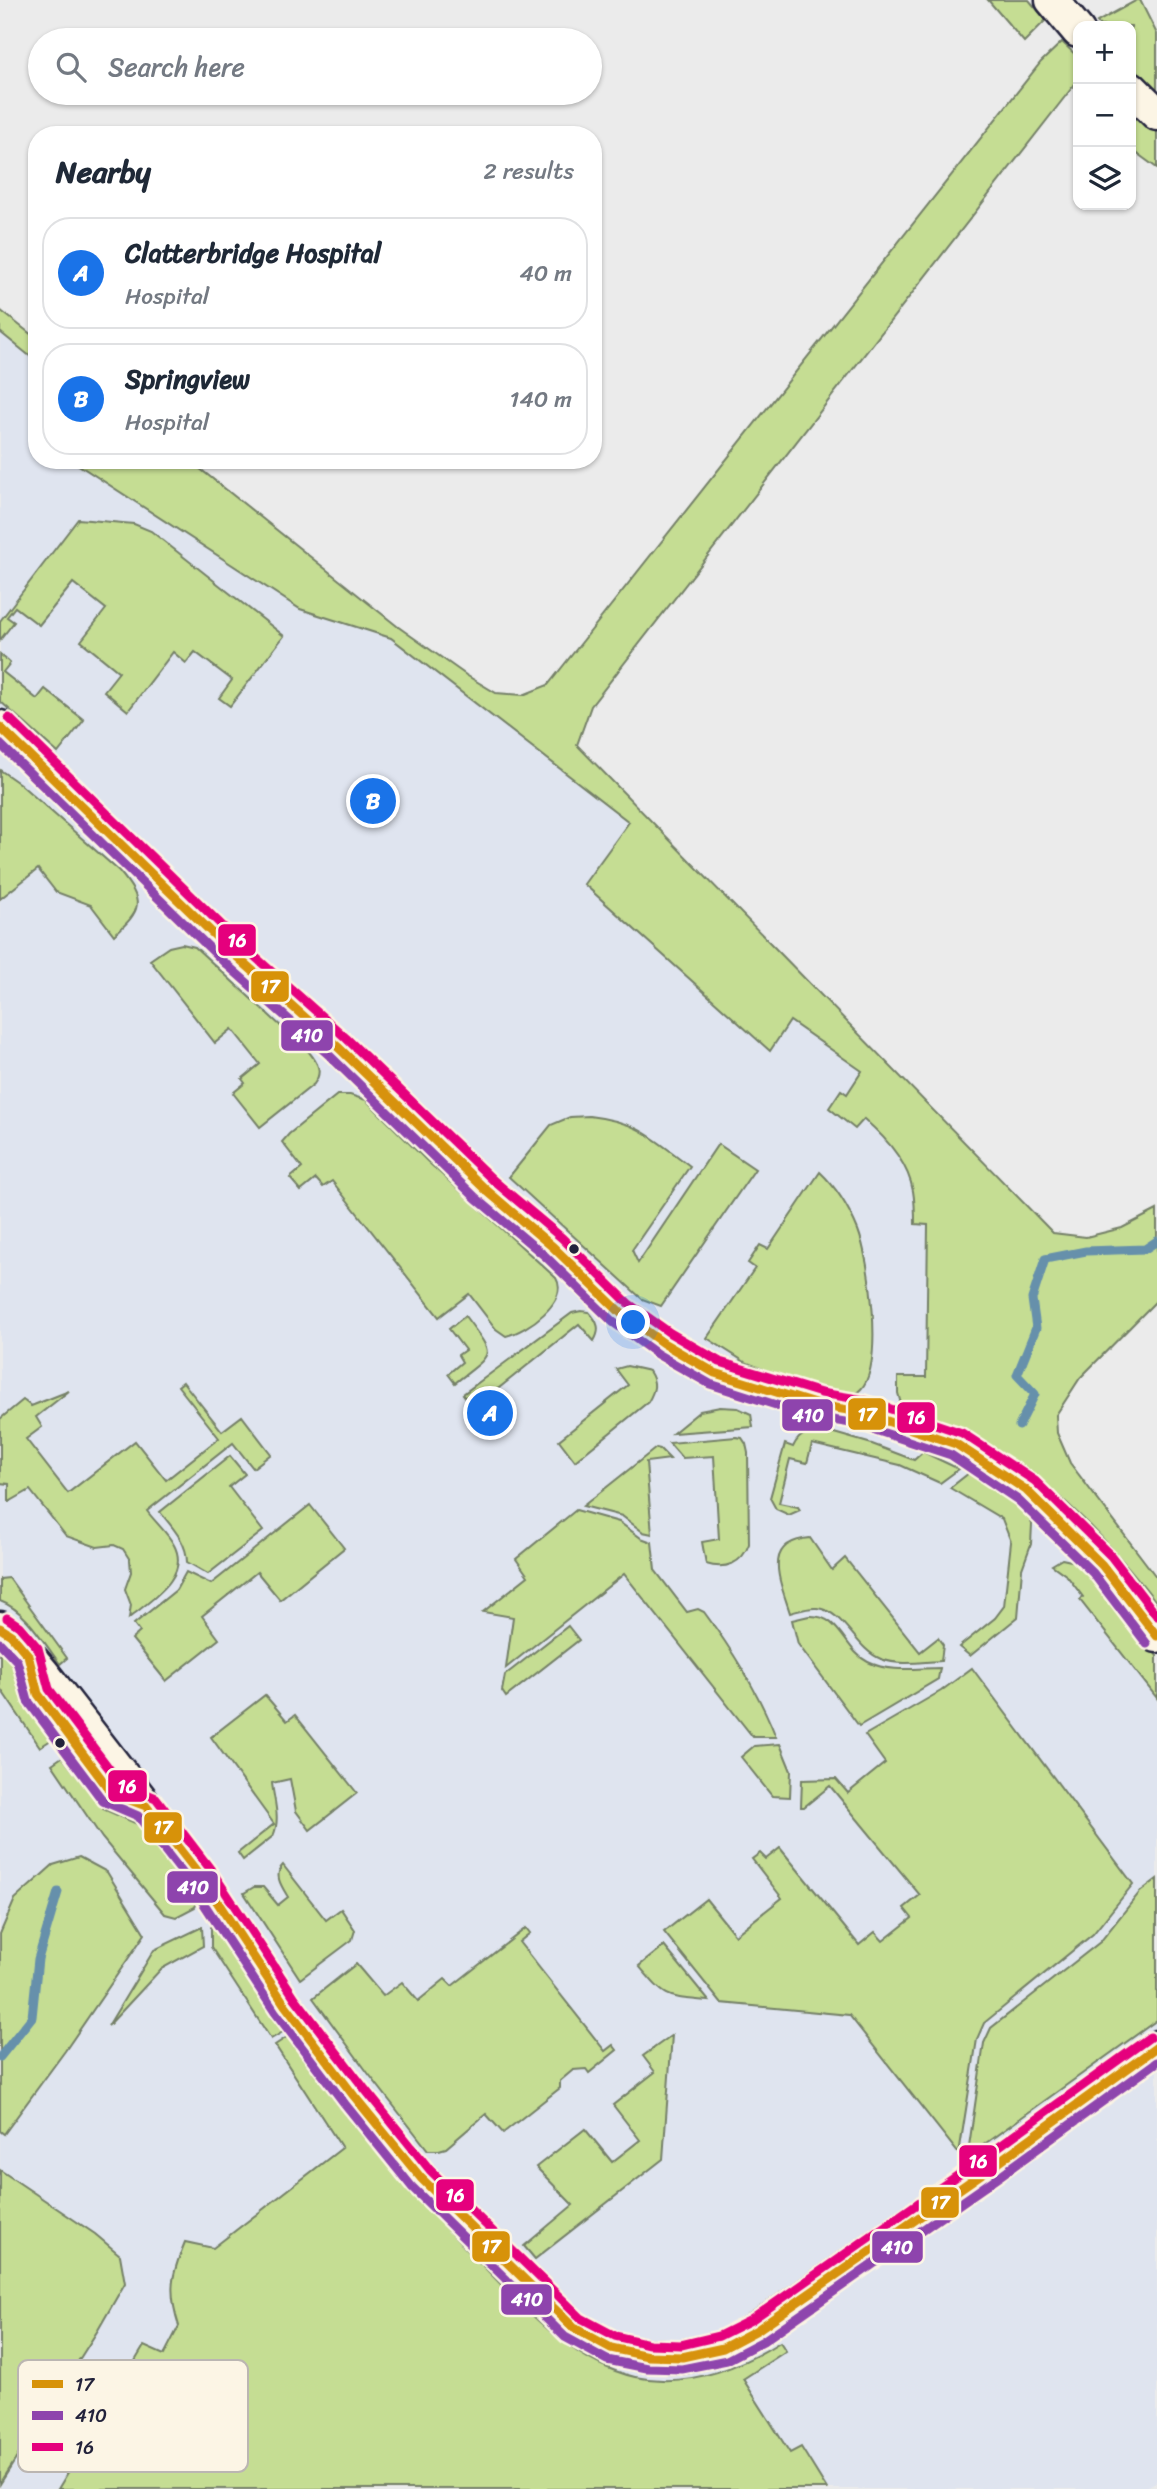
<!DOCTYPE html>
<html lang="en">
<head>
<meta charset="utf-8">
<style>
  :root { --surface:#fff; --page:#f6f6f7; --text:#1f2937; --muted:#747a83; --line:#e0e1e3; --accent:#1a73e8 }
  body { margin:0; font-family:Sriracha,sans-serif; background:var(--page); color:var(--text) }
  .controls { position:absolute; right:21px; top:21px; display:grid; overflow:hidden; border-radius:14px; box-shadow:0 2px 5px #0004 }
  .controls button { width:63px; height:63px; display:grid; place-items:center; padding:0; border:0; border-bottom:2px solid var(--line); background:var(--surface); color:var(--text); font:35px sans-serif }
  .you { position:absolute; left:634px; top:1323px; width:24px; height:24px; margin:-18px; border:5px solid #fff; border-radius:50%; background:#1a73e8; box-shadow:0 0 0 10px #1a73e833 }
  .badge { display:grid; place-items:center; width:46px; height:46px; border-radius:50%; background:var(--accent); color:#fff; font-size:23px; font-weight:700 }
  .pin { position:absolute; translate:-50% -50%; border:4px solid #fff; box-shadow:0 2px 7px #0006 }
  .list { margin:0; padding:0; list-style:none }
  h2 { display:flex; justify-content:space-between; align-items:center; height:91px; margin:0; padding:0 28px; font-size:30px }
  h2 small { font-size:23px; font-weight:400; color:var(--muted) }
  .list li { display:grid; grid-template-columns:46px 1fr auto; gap:21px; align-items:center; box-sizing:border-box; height:112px; margin:0 14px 14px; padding:0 14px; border:2px solid var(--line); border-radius:28px }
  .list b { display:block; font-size:26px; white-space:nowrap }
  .list p { margin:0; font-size:23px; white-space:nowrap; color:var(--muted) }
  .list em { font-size:23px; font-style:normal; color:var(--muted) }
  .icon { flex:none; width:38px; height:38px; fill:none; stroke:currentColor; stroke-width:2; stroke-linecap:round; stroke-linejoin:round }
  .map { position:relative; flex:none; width:1157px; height:2489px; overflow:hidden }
  .search { position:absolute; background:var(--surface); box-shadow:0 2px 5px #0004; left:28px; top:28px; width:574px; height:77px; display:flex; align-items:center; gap:18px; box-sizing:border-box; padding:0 24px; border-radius:38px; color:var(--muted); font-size:26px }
  .panel { position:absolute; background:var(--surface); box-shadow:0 2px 5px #0004; left:28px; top:126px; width:574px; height:343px; border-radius:28px }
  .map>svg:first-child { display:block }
  .built { fill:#dfe4ef }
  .green { fill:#c5dd93; stroke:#748067; stroke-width:2 }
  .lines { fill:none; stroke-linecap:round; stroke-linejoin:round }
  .stream { stroke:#6690ab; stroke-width:9 }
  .minor-casing { stroke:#22223b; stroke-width:37 }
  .minor { stroke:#fcf5e5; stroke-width:32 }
  .bus-1-casing { stroke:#fcf5e5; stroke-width:14 }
  .bus-2-casing { stroke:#fcf5e5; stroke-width:14 }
  .bus-3-casing { stroke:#fcf5e5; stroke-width:14 }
  .bus-1 { stroke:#d79209; stroke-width:9 }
  .bus-2 { stroke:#8e44ad; stroke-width:9 }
  .bus-3 { stroke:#e5007d; stroke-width:9 }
  .bus-dot { fill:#22223b; stroke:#fcf5e5; stroke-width:2.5 }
  .key { fill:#fcf5e5; stroke:#bbb6b2; stroke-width:2 }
  .key-label { font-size:19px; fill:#22223b }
  .line-badge { stroke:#fcf5e5; stroke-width:2.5 }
  .badge-label { font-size:19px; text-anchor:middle; font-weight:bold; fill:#fff }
</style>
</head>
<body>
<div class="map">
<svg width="1157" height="2489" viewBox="0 0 1157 2489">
  <rect width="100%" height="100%" fill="#ebebeb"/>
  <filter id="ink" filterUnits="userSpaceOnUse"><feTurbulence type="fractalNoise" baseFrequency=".0143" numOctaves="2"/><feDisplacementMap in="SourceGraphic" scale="14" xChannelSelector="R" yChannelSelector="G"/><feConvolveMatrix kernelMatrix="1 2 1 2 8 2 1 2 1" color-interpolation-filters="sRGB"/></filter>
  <g filter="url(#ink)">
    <path class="built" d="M0,332L37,362V460H71L300,609L391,638L629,823L585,883L770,1051L790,1021L862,1072L1093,1520L1157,1603V2481L1144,2489H0Z"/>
    <g class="green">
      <path d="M988,0H1029L1046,20L1024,42Z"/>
      <path d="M1137,0H1140L1157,34V98L1131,66V26H1100L1097,22Z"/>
      <path d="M1062,42L1078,57V80L591,706L577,745L1053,1233L1086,1237L1122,1228L1157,1210V1300L1080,1378L1056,1415L1057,1433L1070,1463L1157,1578V1603C1113,1546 1064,1492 1002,1454C989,1446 974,1437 959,1430C939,1422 918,1418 901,1404L898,1393V1377H926L928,1225L915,1224C915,1214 915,1202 913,1191C908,1163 885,1137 864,1119L855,1129L829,1108L841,1090L847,1094L862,1071L790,1021L770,1051L584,884L629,822L391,638L300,609L71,460H189L397,626L466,675L496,693L523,695L548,685L1041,62Z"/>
      <path d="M1131,104L1157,127V168L1131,149Z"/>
      <path d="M0,310L37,339V362L0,332Z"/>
      <path d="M78,519L134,524L151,531L284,636L230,706L219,698L232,680L195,652L186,663L173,652L128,711L104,691L119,672L81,641L106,609L73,583L39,625L15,607L7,617L14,622L0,640V621Z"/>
      <path d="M0,654L10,663L3,672L37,699L45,689L84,720L58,753L0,701Z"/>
      <path d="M0,770L20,784L119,871C145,902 142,910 114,935L91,905L56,892L38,869L0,899Z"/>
      <path d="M182,944L195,947L309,1052C318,1063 323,1072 314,1084L260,1127L233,1093L245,1083L242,1079L260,1064L232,1029L215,1043L150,960L169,947Z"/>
      <path d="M337,1095H350L366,1100L427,1161L556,1278C570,1301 526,1332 506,1336L496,1329L469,1294L439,1317L332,1181L323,1187L316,1179L301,1191L290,1178L302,1168L282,1142L289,1134Z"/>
      <path d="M589,1116C639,1122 651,1137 690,1166L632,1250L638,1263L718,1144L755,1169L661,1306L642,1299L509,1177L551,1125L570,1117Z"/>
      <path d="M820,1172C838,1189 849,1208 858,1230C870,1261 884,1364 861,1389C854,1397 840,1396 830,1395L745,1362L707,1338L755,1268L748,1263L760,1245L768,1249Z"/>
      <path d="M581,1311L589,1312C598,1322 601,1329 594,1341L579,1324L474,1408L463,1394L572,1313Z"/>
      <path d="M465,1316C496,1358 495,1351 455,1383L448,1374L462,1362L458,1355L465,1350L449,1329Z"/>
      <path d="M627,1366L649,1371C657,1383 655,1390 648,1402L575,1461L559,1440L628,1385L616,1369Z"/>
      <path d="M183,1382L222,1431L242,1416L271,1454L253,1468L233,1443L147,1511C155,1522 168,1533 174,1545C191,1577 149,1601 129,1618L131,1605L125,1589L131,1572L130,1560L123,1549L114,1545L97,1547L66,1536L30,1490L9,1502V1484L0,1483V1419L23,1400L31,1406L69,1391L36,1417L42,1427L26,1439L68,1493L135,1441L166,1480L219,1438L178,1386Z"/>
      <path d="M720,1407L738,1408L751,1414L753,1427L673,1433L700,1411Z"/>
      <path d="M827,1431L872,1444L914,1460L923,1452L959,1469L940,1483L900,1465L812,1444L807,1463L790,1459L779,1503L798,1507L800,1510L789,1515L776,1509L770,1498L785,1444L793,1447C800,1431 812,1431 827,1431Z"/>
      <path d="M736,1437L742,1438L746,1444L748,1453L749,1544C742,1564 725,1570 706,1564L702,1542L719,1539L714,1456L682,1458L669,1443Z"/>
      <path d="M656,1448L660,1449L670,1459L646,1462L652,1534L643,1532L622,1516L583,1506Z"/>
      <path d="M230,1456L245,1474L229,1487L263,1531L208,1574L187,1562C187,1542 172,1527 160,1512Z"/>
      <path d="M969,1473L1025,1510L1032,1524L1031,1544L1022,1569L1018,1617L970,1656L959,1647L995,1618L1004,1606L1011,1542L1002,1519L950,1488Z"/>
      <path d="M310,1505L344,1548L280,1600L257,1572L202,1616L219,1639L166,1681L132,1639L140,1632L134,1624L176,1590L186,1572L211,1584Z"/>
      <path d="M576,1510L619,1522L641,1538L652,1542L655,1570L687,1612L698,1609L704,1612C733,1651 758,1691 776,1737H753L624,1574L506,1668L513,1617L483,1612L528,1576L516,1559Z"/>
      <path d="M810,1538L832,1570L845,1558L920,1652L938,1638L943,1645L941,1661C922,1662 899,1666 881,1659C855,1649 845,1611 817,1608C808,1607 798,1611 790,1613C780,1581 761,1542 810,1538Z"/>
      <path d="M1062,1559L1080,1563L1105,1588L1157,1656V1698L1080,1600L1083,1597L1067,1576L1052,1565Z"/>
      <path d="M9,1578L67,1658L60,1664C43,1642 27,1611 0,1601V1579Z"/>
      <path d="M809,1616C840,1614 844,1650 868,1662C890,1673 917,1668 940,1668L938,1679L859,1726L798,1644L792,1620Z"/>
      <path d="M568,1626L579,1640L506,1697L502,1691L505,1675Z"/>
      <path d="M0,1649L14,1665L24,1701L51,1740L40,1747L0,1688Z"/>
      <path d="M972,1668L1133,1884L1093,1934L984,2023L977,2039L959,2154L849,2015L721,2003L664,1932L706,1899L735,1935L782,1898L752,1859L760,1853L766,1859L780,1848L859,1945L875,1932L883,1941L912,1918L904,1908L920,1895L830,1786L804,1807H801L802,1780L836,1779L848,1793L885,1763L865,1735L941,1691Z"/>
      <path d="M265,1695L287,1721L295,1715L357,1793L310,1830L296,1811L290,1779L272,1783C274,1801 281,1819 273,1836L243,1860L238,1853L274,1824L211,1737Z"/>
      <path d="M780,1744L791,1771L790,1797L772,1796L741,1757L754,1746Z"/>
      <path d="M62,1757L103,1809L135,1823L151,1835L199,1899L195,1907L176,1917L165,1914L102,1838L52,1764Z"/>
      <path d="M79,1857L107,1872L145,1934L65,2051L4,2134L0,2131V1934L15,1899L53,1865Z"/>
      <path d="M283,1865L326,1920L341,1909L355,1930L352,1940L300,1979L244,1893L254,1887H263L278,1905L288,1897C282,1887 273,1875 283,1865Z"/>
      <path d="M1157,1879V2020L972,2153H968L984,2043L991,2028L1100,1942L1140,1892Z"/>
      <path d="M211,1925L222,1931L283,2032L271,2039L211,1947Z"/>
      <path d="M202,1927L203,1946L161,1969L108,2026L154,1950Z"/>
      <path d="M526,1928L530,1933L519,1942L605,2051L613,2045L617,2050L589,2073L586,2069L573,2070L560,2081V2088L503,2133L486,2114L446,2148L439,2150H428L368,2073L313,1998L356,1964L383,1996L402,1982L418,2001L445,1979L452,1986Z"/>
      <path d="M664,1946L709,2001C665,1997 668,2000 639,1966Z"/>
      <path d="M672,2035L663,2159L535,2259L524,2246L573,2205L536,2167L585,2129L612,2162L640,2140L613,2105L655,2072L643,2056Z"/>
      <path d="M287,2037C323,2085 359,2133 399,2178C427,2210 457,2240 487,2270C529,2313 574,2363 635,2377C687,2388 736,2370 780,2342L786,2351L743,2379L790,2453L801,2447L827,2489H58L144,2346L164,2355L179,2326C168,2291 171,2276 185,2242L213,2248L342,2148L275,2045Z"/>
      <path d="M0,2170L95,2234L120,2255L125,2283L98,2330L0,2484Z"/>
    </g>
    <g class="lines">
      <g class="stream">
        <path d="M1019,1426L1035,1394L1017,1375L1036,1328L1032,1299L1045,1259L1086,1251L1145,1249L1157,1241"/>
        <path d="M0,2057L32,2017L38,1959L58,1892"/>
      </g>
      <defs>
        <g id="minor">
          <path d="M1052,0L1078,31"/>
          <path d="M1131,88L1157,114"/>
          <path d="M0,727L235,955L338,1047L485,1189L553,1247L621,1313L663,1343L715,1373L818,1405L860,1412L956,1444L1026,1490L1102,1565L1157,1636"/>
          <path d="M0,1628L11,1635L43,1673L201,1877L285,2005L354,2096L421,2178L574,2328L611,2348L648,2356L682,2357L723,2348L757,2330L994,2165L1157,2047"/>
        </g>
      </defs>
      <use href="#minor" class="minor-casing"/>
      <use href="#minor" class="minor"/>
      <defs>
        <g id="bus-1">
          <path d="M0,727L235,955L338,1047L485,1189L553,1247L621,1313L663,1343L715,1373L818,1405L860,1412L956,1444L1026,1490L1102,1565L1157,1636"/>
          <path d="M0,1628L11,1635L28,1655L38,1694L112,1793L146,1806L201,1877L285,2005L354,2096L421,2178L574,2328L611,2348L648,2356L682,2357L723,2348L757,2330L994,2165L1157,2047"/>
        </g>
        <g id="bus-2">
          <path d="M0,744L226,964L330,1056L476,1198L545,1256L613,1322L657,1354L710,1384L814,1417L857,1424L951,1455L1018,1500L1093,1573L1147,1644"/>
          <path d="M0,1643L17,1661L28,1701L103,1801L138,1816L191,1884L275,2012L345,2104L412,2187L565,2337L607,2360L647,2368L682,2369L727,2360L763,2341L1001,2175L1157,2062"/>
        </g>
        <g id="bus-3">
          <path d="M9,718L243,946L346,1038L493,1180L562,1238L629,1304L670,1333L720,1362L821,1393L864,1400L962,1433L1035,1481L1111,1556L1157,1616"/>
          <path d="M7,1618L19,1626L38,1648L49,1689L120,1783L156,1798L211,1870L295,1998L364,2088L430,2170L581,2318L615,2336L649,2344L681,2345L719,2336L751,2320L987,2155L1150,2037"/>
        </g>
      </defs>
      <use href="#bus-1" class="bus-1-casing"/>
      <use href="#bus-2" class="bus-2-casing"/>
      <use href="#bus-3" class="bus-3-casing"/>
      <use href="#bus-1" class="bus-1"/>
      <use href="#bus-2" class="bus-2"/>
      <use href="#bus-3" class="bus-3"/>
    </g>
  </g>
  <g class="bus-dot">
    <circle cx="574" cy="1249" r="6"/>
    <circle cx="60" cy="1743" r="6"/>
  </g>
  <rect x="18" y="2360" width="230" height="112" rx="10" class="key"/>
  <rect x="32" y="2380" width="31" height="8" fill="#d79209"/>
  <rect x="32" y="2411" width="31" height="9" fill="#8e44ad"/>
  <rect x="32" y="2443" width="31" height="8" fill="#e5007d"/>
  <g class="key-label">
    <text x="75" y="2391">17</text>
    <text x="75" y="2422">410</text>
    <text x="75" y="2454">16</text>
  </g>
  <g class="line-badge">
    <rect x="217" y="923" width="40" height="34" rx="7" fill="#e5007d"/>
    <rect x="250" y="970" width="40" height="33" rx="7" fill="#d79209"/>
    <rect x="280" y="1019" width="54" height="33" rx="7" fill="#8e44ad"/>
    <rect x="847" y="1397" width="40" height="34" rx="7" fill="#d79209"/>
    <rect x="781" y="1398" width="53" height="34" rx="7" fill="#8e44ad"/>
    <rect x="896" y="1401" width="40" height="33" rx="7" fill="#e5007d"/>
    <rect x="107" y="1769" width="41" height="34" rx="7" fill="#e5007d"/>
    <rect x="143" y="1811" width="40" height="33" rx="7" fill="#d79209"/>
    <rect x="166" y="1870" width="53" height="34" rx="7" fill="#8e44ad"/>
    <rect x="958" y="2144" width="40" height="34" rx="7" fill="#e5007d"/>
    <rect x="435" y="2178" width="40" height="34" rx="7" fill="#e5007d"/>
    <rect x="920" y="2186" width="40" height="33" rx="7" fill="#d79209"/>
    <rect x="471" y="2230" width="40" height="33" rx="7" fill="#d79209"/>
    <rect x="871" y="2230" width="53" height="34" rx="7" fill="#8e44ad"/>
    <rect x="500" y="2283" width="53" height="33" rx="7" fill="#8e44ad"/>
  </g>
  <g class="badge-label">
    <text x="237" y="947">16</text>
    <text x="270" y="993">17</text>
    <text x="307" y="1042">410</text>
    <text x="867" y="1421">17</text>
    <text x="808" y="1422">410</text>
    <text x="916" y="1424">16</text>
    <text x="127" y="1793">16</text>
    <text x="163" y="1834">17</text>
    <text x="193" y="1894">410</text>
    <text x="978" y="2168">16</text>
    <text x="455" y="2202">16</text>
    <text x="940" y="2209">17</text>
    <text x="491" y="2253">17</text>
    <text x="897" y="2254">410</text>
    <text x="527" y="2306">410</text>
  </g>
</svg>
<div class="controls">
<button>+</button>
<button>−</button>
<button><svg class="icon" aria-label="layers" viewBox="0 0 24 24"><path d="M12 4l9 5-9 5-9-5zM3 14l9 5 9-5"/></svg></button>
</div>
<div class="you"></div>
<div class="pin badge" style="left:490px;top:1413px">A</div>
<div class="pin badge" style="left:373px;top:801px">B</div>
<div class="search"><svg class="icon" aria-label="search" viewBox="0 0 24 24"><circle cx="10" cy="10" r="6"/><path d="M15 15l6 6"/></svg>Search here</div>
<section class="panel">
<h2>Nearby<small>2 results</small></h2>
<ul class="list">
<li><span class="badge">A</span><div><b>Clatterbridge Hospital</b><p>Hospital</p></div><em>40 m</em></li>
<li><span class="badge">B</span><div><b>Springview</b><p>Hospital</p></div><em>140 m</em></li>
</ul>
</section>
</div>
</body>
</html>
